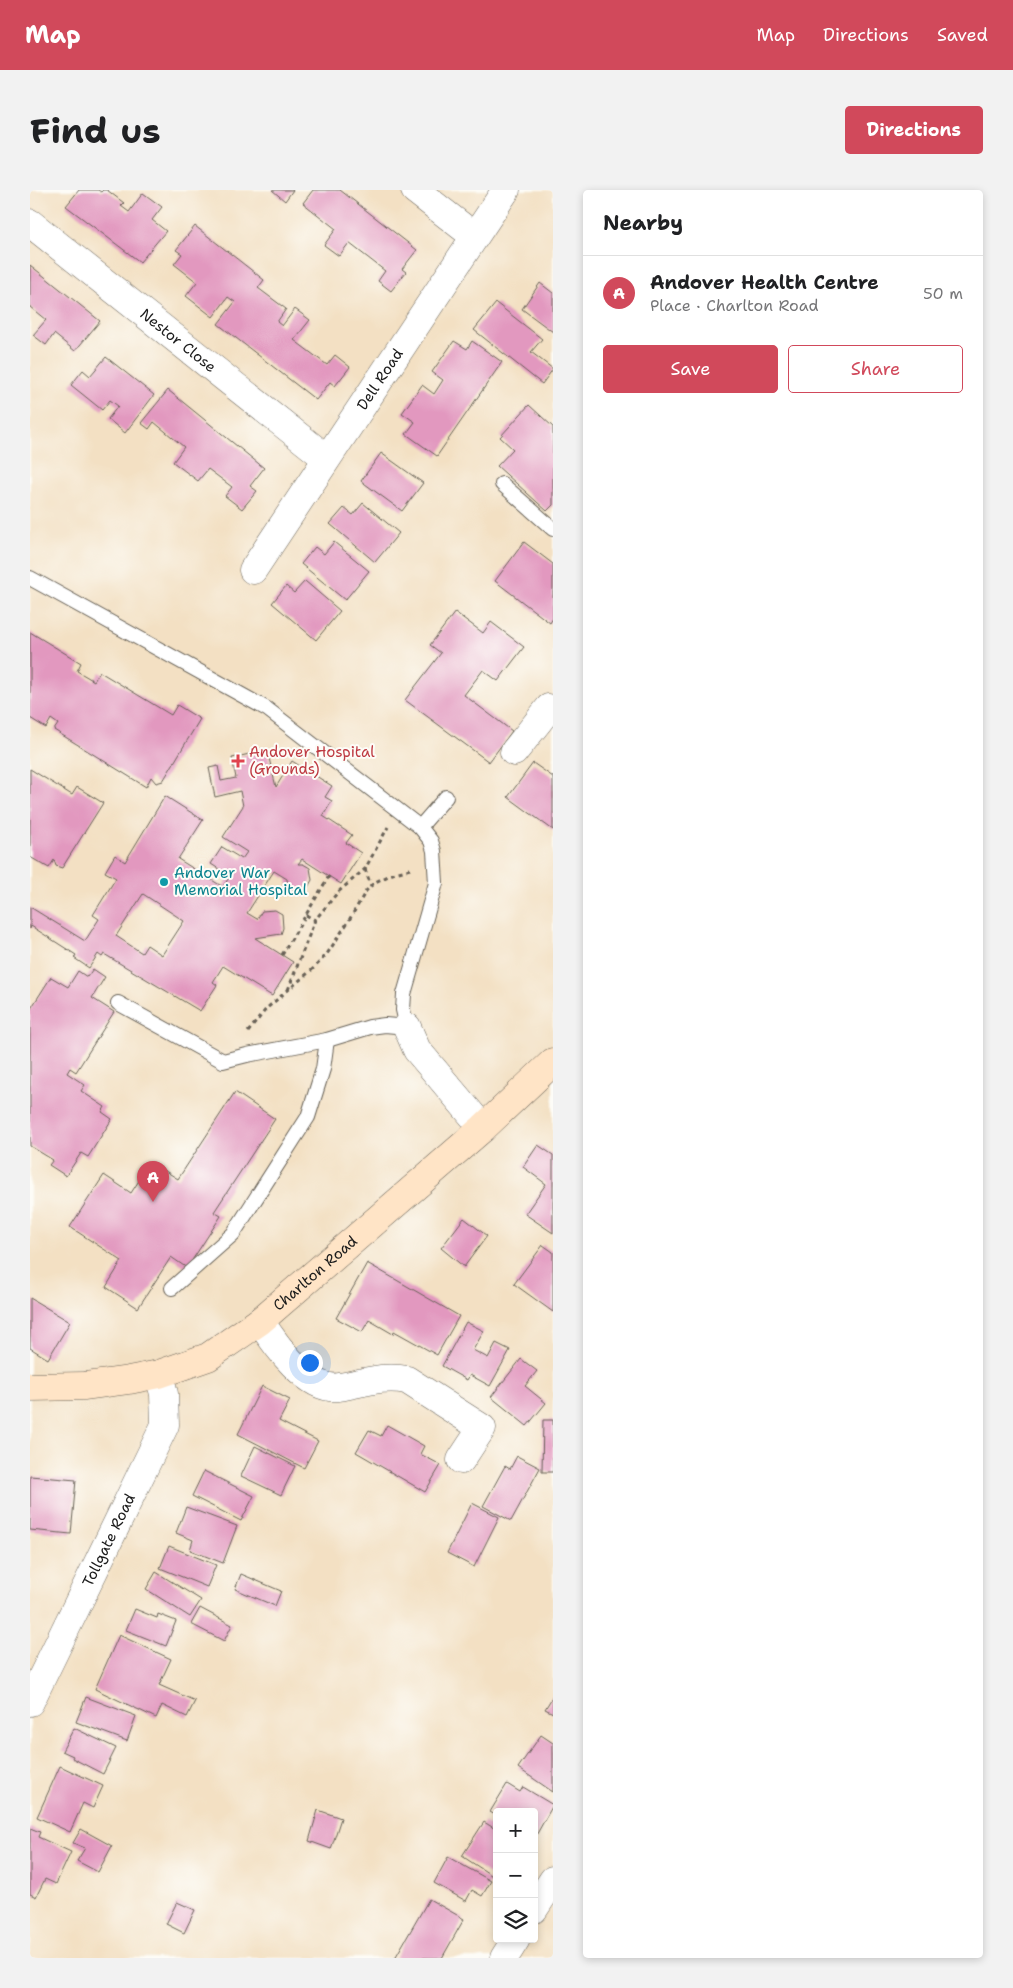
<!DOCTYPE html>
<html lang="en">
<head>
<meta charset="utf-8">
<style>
  :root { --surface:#fff; --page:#f2f2f2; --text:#202124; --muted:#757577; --line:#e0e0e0; --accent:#d1495b }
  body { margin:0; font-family:"Shantell Sans",sans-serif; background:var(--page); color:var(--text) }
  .controls { position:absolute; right:15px; bottom:15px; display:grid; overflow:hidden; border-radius:5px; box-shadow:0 2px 8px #0003 }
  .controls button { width:45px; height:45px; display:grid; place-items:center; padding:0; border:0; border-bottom:1px solid var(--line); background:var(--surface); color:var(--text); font:25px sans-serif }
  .you { position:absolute; left:279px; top:1172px; width:18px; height:18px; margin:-12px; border:4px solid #fff; border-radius:50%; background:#1a73e8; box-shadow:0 0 0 8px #1a73e833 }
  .badge { display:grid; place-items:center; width:32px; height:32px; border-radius:50%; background:var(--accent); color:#fff; font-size:16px; font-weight:700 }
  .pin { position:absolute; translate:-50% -41px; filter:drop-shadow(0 1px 2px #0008) }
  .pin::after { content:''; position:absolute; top:26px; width:18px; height:15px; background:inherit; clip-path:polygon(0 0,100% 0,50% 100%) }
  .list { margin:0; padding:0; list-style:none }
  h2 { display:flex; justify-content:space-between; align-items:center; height:65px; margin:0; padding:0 20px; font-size:21px }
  h2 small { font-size:16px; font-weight:400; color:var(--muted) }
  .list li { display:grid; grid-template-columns:32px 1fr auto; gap:15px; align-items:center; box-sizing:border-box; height:75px; padding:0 20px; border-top:1px solid var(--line) }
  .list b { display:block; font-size:19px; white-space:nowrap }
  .list p { margin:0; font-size:16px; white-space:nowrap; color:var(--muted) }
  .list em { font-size:16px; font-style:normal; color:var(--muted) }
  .actions { display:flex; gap:10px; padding:15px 20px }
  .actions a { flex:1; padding:11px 0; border:1px solid var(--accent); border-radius:5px; text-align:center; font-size:18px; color:var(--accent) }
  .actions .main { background:var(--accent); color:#fff }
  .icon { flex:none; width:28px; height:28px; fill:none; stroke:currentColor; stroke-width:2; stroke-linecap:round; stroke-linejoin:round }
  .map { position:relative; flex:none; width:523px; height:1768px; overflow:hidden; border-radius:5px }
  header { display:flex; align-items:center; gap:30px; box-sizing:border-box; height:70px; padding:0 25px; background:var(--accent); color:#fff }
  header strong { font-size:24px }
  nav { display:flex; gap:28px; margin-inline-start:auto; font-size:18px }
  .intro { display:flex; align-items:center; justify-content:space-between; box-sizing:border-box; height:120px; padding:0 30px }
  h1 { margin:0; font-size:35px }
  .button { padding:12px 22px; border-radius:5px; background:var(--accent); color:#fff; font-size:18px; font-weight:700 }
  main { display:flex; gap:30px; padding:0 30px }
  aside { flex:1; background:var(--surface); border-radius:5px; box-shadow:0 2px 8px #0003 }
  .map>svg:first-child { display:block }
  .building { fill:#e298bf; fill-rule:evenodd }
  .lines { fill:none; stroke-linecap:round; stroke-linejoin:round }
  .lane-casing { stroke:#676156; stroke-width:16 }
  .street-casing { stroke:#676156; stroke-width:29 }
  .secondary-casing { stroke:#676156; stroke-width:29 }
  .path { stroke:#676156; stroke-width:3; stroke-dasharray:4 4; stroke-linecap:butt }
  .lane { stroke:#fff; stroke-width:14 }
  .street { stroke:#fff; stroke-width:28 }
  .secondary { stroke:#ffe4c6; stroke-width:28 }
  .health-dot { fill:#e0444e; stroke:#fdfcf7; stroke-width:2 }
  .culture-dot { fill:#0f9aa8; stroke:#fdfcf7; stroke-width:2 }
  .labels { text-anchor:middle; stroke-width:4; stroke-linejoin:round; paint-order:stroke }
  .street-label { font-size:15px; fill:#1c1c1c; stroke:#fdfcf7 }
  .health-label { font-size:15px; fill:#be3a42; stroke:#fdfcf7; text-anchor:start }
  .culture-label { font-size:15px; fill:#0d838f; stroke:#fdfcf7; text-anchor:start }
</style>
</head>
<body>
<header>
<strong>Map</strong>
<nav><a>Map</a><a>Directions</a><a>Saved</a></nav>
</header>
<div class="intro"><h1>Find us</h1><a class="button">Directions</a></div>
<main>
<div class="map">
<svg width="523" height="1768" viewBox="0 0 523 1768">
  <rect width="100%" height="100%" fill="#fdfcf7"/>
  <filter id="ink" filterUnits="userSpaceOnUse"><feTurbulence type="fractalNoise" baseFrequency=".02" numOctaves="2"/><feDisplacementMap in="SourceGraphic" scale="10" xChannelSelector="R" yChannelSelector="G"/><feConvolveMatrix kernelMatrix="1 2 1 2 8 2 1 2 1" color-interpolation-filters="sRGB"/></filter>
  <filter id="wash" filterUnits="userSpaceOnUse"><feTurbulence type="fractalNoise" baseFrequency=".0096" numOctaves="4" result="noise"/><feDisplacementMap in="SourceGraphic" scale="20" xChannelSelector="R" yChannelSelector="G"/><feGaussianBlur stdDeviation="1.12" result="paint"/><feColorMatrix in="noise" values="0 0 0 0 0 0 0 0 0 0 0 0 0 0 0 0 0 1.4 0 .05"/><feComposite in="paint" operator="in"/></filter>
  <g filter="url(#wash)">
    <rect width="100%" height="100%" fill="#f3e0c3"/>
    <g id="blocks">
      <g class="building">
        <path d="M49,0H68L71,2L73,0H77L94,13L91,16L99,22L113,3L132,17L122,30L136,41L110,72L36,16Z"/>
        <path d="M242,0H263L255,11Z"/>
        <path d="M283,0H310L387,60L372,79L376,82L361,101L348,91L355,81L319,53L309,66L294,55L306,39L273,13Z"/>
        <path d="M165,36L234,90L228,98L256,119L247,132L252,136L265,119L280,130L264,150L297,175L305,165L320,177L305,196L300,192L286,210L188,134L205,112L198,107L183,127L156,106L167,92L144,74L152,64L146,60Z"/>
        <path d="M0,75L70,131L45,161L24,144L16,155L3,145L16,130L0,117Z"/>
        <path d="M510,93L523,103V142L492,119Z"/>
        <path d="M466,113L512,149L501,162L523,179L512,194L444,140Z"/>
        <path d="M424,151L437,159L442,151L472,172L407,266L376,244L385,232L372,223L392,195L404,204L413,190L402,182Z"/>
        <path d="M76,167L124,205L95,243L78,229L88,216L80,210L72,220L41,195L53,180L60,186Z"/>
        <path d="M138,200L234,278L220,296L227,301L212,319L195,306L202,297L178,279L168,291L143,272L154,257L124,232L119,239L111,233Z"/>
        <path d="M499,215L523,237V315L517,321L467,276L483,259L470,247Z"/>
        <path d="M351,263L393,293L372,321L331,291Z"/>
        <path d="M333,313L369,343L345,372L300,334L314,318L323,325Z"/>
        <path d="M304,352L339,381L315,410L271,374L285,357L294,364Z"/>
        <path d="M494,352L523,374V428L520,433L465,391Z"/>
        <path d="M275,391L310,421L286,450L242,413L256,396L264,403Z"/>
        <path d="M425,422L453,443L461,432L494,457L468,491L453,480L434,505L482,541L459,572L375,510L411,463L400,455Z"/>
        <path d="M0,442L51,473L47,481L64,491L70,482L141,525L147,515L170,529L133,591L126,593L121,587L116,597L24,540L28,534L21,529L16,538L0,528Z"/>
        <path d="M237,560L246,597L262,571L302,596L295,607L302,611L293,626L322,645L316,653L331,663L311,694L272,669L268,674H273L280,678L282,690L278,697L264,700L258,696L257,689L244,681L217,723L227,729L232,721L245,720L252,724L253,738L251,744L225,748L263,772L242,806L193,776L183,792L187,795L170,821L74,764L72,767L68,764L59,778L44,768L46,765L1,736L0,739V717L55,751L69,729L63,725L86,688L75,682L85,665L95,672L135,606L173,630L148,669L193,697L200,686L181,674L192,657L212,669L217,662L193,647L213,616L210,601L185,607L179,578L188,576L191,591L206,588L202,568ZM113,704L154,731L132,765L117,755L112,763L86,746Z"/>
        <path d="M503,573L523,587V640L478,607Z"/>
        <path d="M0,579L42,605L47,597L73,613L32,678L26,676L24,670L19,678L0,667Z"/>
        <path d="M63,779L75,787L62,808L84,822L46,882L40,878L37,883L55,895L51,901L75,917L72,922L82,929L58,967L51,963L36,986L19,975L23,970L0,956V820L21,787L38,797L48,781L57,787Z"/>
        <path d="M205,902L245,929L184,1022L191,1026L157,1078L141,1067L108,1118L76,1097L92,1071L40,1037L74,985L101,1003L121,972L148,989Z"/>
        <path d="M508,955L523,965V1043L495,1024L516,994L493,977Z"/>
        <path d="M434,1028L457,1046L434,1077L411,1058Z"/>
        <path d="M513,1055L523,1062V1122L484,1094Z"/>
        <path d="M337,1073L429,1126L407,1165L364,1141L363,1144L339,1130L332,1142L306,1128Z"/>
        <path d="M0,1108L40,1132L18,1169L0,1158Z"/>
        <path d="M436,1132L454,1141L443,1160L458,1168L466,1153L480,1160L460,1196L440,1185L437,1190L412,1176Z"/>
        <path d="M491,1169L507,1181L495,1196L516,1213L497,1236L461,1207Z"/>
        <path d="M232,1196L260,1210L249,1231L288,1251L274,1278L208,1244Z"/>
        <path d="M513,1230H523V1282H512Z"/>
        <path d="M357,1235L394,1256L390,1264L411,1275L395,1302L326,1262L339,1240L351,1246Z"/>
        <path d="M225,1256L265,1276L251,1305L211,1286Z"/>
        <path d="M487,1266L510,1278L481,1331L453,1316L475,1276L480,1279Z"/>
        <path d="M174,1281L224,1306L211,1331L162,1306Z"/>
        <path d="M0,1286L46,1290L41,1344L0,1340Z"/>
        <path d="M442,1313L469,1327L444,1377L417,1363Z"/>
        <path d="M156,1317L207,1336L193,1373L160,1360L163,1350L146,1343Z"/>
        <path d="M139,1356L186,1375L177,1397L130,1378Z"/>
        <path d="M126,1382L171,1410L160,1427L116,1399Z"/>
        <path d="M211,1384L251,1401L245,1416L205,1399Z"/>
        <path d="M170,1418L202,1435L194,1451L161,1434Z"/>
        <path d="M105,1419L127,1428L128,1424L146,1431L136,1456L96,1440Z"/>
        <path d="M89,1445L141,1469L129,1495L165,1511L157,1527L132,1515L126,1528L65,1499Z"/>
        <path d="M523,1506V1523L515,1519Z"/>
        <path d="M56,1507L106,1526L97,1551L46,1532Z"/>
        <path d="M44,1538L86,1558L73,1584L42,1568L43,1566L32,1561Z"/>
        <path d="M511,1545L523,1553V1602L488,1578Z"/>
        <path d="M30,1576L73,1596L63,1618L53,1613L40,1642L7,1627Z"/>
        <path d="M477,1594L490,1602L493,1597L523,1615L504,1649V1622H467V1626L460,1622Z"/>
        <path d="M288,1620L311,1628L301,1659L279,1651Z"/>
        <path d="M454,1632L467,1640V1689L432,1666Z"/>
        <path d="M0,1638L10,1642L8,1647L41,1662L26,1694L15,1689L6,1707L0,1704Z"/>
        <path d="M51,1639L82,1656L68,1682L47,1671L55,1658L43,1653Z"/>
        <path d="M418,1667L461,1691L452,1706L442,1700L436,1711L404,1693Z"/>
        <path d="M399,1709L434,1729L412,1768H365Z"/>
        <path d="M147,1712L165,1720L154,1743L136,1734Z"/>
      </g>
    </g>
  </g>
  <g filter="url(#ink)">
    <use href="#blocks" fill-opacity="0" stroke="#676156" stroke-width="1"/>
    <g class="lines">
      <defs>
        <g id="lane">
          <path d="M472,294L523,339"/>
          <path d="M0,388L237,519L390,637L401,651L404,661L406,693L374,804L373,820L377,837L355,835L340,837L297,850L217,865L193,871L88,813"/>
          <path d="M390,637L416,607"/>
          <path d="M142,1098L203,1044L278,927L293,879L297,850"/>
        </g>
        <g id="street">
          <path d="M385,0L444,46"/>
          <path id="s1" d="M0,33L296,268"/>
          <path id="s2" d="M223,380L476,0"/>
          <path d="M484,562L519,518L523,521"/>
          <path d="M377,837L387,860L453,938"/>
          <path d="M230,1131C245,1154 278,1202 309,1197C333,1193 353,1185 377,1190L452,1238L431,1270"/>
          <path id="s3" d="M0,1512L135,1235L134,1204L129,1184"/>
          <path d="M504,1719L523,1690"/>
          <path d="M474,1768L486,1749"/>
        </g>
        <g id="secondary">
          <path id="s4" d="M0,1197L55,1196L99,1190L129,1184L178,1167L230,1131L453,938L523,872"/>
        </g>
      </defs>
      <use href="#lane" class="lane-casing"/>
      <use href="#street" class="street-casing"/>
      <use href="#secondary" class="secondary-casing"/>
      <g class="path">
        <path d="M335,679L341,696"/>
        <path d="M276,725L285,730"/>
        <path d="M252,765L299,686"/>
        <path d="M258,800L285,730L308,702L335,679L358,637"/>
        <path d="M218,842L237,818L284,778L297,764L318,732L336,701L345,692L365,683L384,678"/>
      </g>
      <use href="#lane" class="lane"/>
      <use href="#street" class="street"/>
      <use href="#secondary" class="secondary"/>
    </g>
  </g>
  <path class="health-dot" d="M205.5 563.5h5v5h5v5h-5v5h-5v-5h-5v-5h5z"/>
  <circle class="culture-dot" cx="134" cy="692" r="5"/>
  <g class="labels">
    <g class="street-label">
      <text dy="5" stroke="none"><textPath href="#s1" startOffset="189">Nestor Close</textPath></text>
      <text dy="5" stroke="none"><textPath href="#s2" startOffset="229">Dell Road</textPath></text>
      <text dy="5" stroke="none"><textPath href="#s4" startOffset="318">Charlton Road</textPath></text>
      <text dy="5" stroke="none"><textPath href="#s3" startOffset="180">Tollgate Road</textPath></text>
    </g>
    <g class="health-label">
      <text x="219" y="567">Andover Hospital<tspan x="219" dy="17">(Grounds)</tspan></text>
    </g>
    <g class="culture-label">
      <text x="144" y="688">Andover War<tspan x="144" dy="17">Memorial Hospital</tspan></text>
    </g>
  </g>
</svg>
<div class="controls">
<button>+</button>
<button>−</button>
<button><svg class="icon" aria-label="layers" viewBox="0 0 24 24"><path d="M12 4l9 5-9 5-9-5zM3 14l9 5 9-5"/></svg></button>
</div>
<div class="you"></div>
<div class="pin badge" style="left:123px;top:1012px">A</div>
</div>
<aside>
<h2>Nearby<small></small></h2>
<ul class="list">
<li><span class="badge">A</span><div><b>Andover Health Centre</b><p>Place · Charlton Road</p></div><em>50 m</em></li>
</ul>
<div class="actions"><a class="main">Save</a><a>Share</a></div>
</aside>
</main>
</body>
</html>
